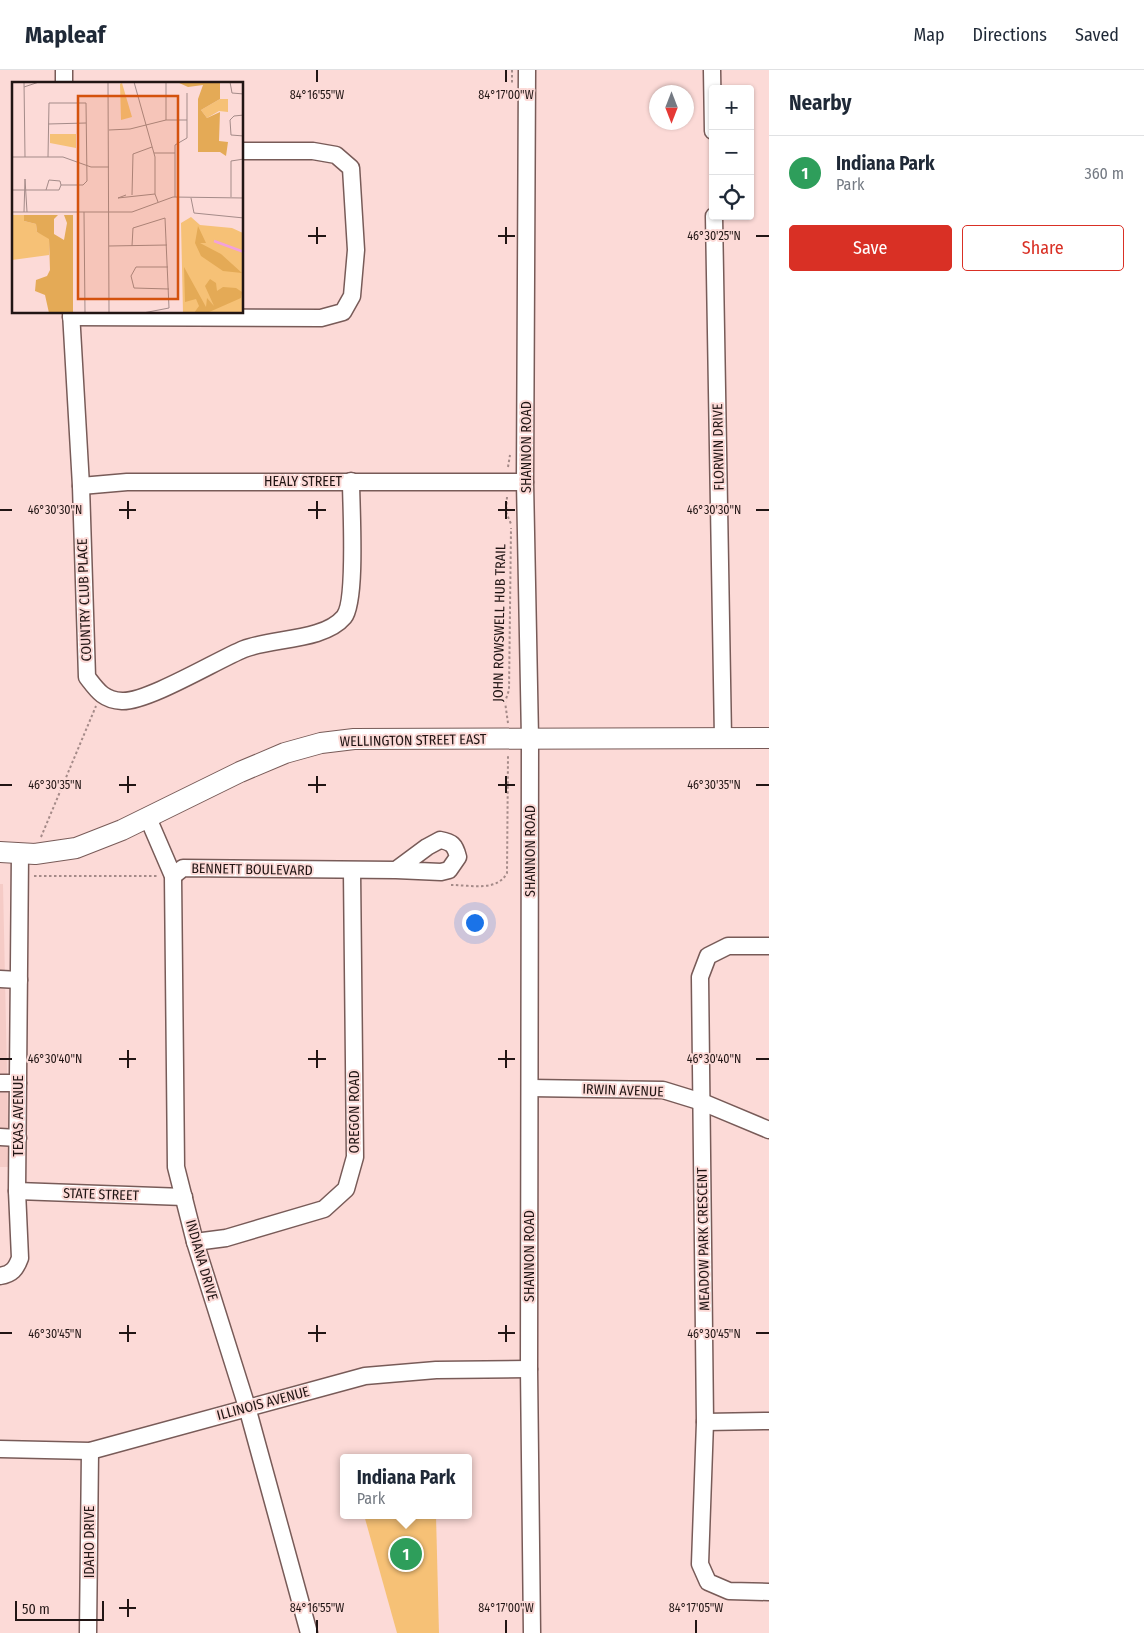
<!DOCTYPE html>
<html lang="en">
<head>
<meta charset="utf-8">
<style>
  :root { --surface:#fff; --page:#f6f6f7; --text:#1f2937; --muted:#747a83; --line:#e0e1e3; --accent:#d93025 }
  body { margin:0; font-family:"Fira Sans Condensed",sans-serif; background:var(--page); color:var(--text) }
  .controls { position:absolute; right:15px; top:15px; display:grid; overflow:hidden; border-radius:5px; box-shadow:0 1px 4px #0004 }
  .controls button { width:45px; height:45px; display:grid; place-items:center; padding:0; border:0; border-bottom:1px solid var(--line); background:var(--surface); color:var(--text); font:25px sans-serif }
  .compass { position:absolute; left:649px; top:15px; width:45px; height:45px; border-radius:50%; background:var(--surface); box-shadow:0 1px 4px #0004; rotate:180deg }
  .scale { position:absolute; left:15px; bottom:12px; width:89px; box-sizing:border-box; padding-left:5px; border:2px solid #211514; border-top:0; font-size:14px; line-height:18px; white-space:nowrap; color:#211514; -webkit-text-stroke:4px #fcdad7; paint-order:stroke }
  .you { position:absolute; left:474px; top:852px; width:18px; height:18px; margin:-12px; border:4px solid #fff; border-radius:50%; background:#1a73e8; box-shadow:0 0 0 8px #1a73e833 }
  .badge { display:grid; place-items:center; width:32px; height:32px; border-radius:50%; background:var(--accent); color:#fff; font-size:16px; font-weight:700 }
  .pin { position:absolute; translate:-50% -50%; border:2px solid #fff; box-shadow:0 1px 5px #0006 }
  .popup { position:absolute; left:340px; top:1384px; width:132px; height:65px; box-sizing:border-box; display:grid; place-content:center; border-radius:5px; background:var(--surface); filter:drop-shadow(0 1px 4px #0005); font-size:16px; white-space:nowrap; color:var(--muted) }
  .popup b { font-size:19px; color:var(--text) }
  .popup::after { content:''; position:absolute; left:50%; top:100%; margin-left:-10px; border:10px solid transparent; border-top-color:var(--surface) }
  .list { margin:0; padding:0; list-style:none }
  h2 { display:flex; justify-content:space-between; align-items:center; height:65px; margin:0; padding:0 20px; font-size:21px }
  h2 small { font-size:16px; font-weight:400; color:var(--muted) }
  .list li { display:grid; grid-template-columns:32px 1fr auto; gap:15px; align-items:center; box-sizing:border-box; height:75px; padding:0 20px; border-top:1px solid var(--line) }
  .list b { display:block; font-size:19px; white-space:nowrap }
  .list p { margin:0; font-size:16px; white-space:nowrap; color:var(--muted) }
  .list em { font-size:16px; font-style:normal; color:var(--muted) }
  .actions { display:flex; gap:10px; padding:15px 20px }
  .actions a { flex:1; padding:11px 0; border:1px solid var(--accent); border-radius:5px; text-align:center; font-size:18px; color:var(--accent) }
  .actions .main { background:var(--accent); color:#fff }
  .icon { flex:none; width:28px; height:28px; fill:none; stroke:currentColor; stroke-width:2; stroke-linecap:round; stroke-linejoin:round }
  .map { position:relative; flex:none; width:769px; height:1563px; overflow:hidden }
  header { display:flex; align-items:center; gap:30px; box-sizing:border-box; height:70px; padding:0 25px; background:var(--surface); border-bottom:1px solid var(--line) }
  header strong { font-size:24px }
  nav { display:flex; gap:28px; margin-inline-start:auto; font-size:18px }
  main { display:flex }
  aside { flex:1; background:var(--surface) }
  .map>svg:first-child { display:block }
  .built { fill:#f5cbc6 }
  .green { fill:#f6c176 }
  .lines { fill:none; stroke-linecap:round; stroke-linejoin:round }
  .minor-casing { stroke:#785b58; stroke-width:19 }
  .major-casing { stroke:#785b58; stroke-width:22 }
  .path { stroke:#a48a88; stroke-width:2; stroke-dasharray:2.5 2.5; stroke-linecap:butt }
  .minor { stroke:#fff; stroke-width:16 }
  .major { stroke:#fff; stroke-width:20 }
  .ticks { fill:none; stroke:#211514; stroke-width:2 }
  .labels { text-anchor:middle; stroke-width:4; stroke-linejoin:round; paint-order:stroke }
  .street-label { font-size:14px; fill:#211514; stroke:#fcdad7 }
  .inset-river { fill:none; stroke:#f2a1dc; stroke-width:2.5 }
  .inset-road { fill:none; stroke:#a48b89; stroke-width:1 }
  .view { fill:#d4520d; fill-opacity:0.15; stroke:#d4520d; stroke-width:2.5 }
  .inset-edge { fill:none; stroke:#211514; stroke-width:2.5 }
  .ticks-label { font-size:12px; text-anchor:middle; fill:#211514; stroke:#fcdad7; stroke-width:4; stroke-linejoin:round; paint-order:stroke }
</style>
</head>
<body>
<header>
<strong>Mapleaf</strong>
<nav><a>Map</a><a>Directions</a><a>Saved</a></nav>
</header>
<main>
<div class="map">
<svg width="769" height="1563" viewBox="0 0 769 1563">
  <rect width="100%" height="100%" fill="#fcdad7"/>
  <path class="built" d="M0,814H3L9,1097H0Z"/>
  <path class="green" d="M364,1445H436L439,1563H397Z"/>
  <g class="lines">
    <defs>
      <g id="minor">
        <path d="M64,0V14"/>
        <path d="M527,0L525,412L530,668L529,1299L532,1563"/>
        <path d="M712,0L713,61"/>
        <path d="M714,146L723,668"/>
        <path d="M71,242L81,416L87,607C97,620 103,630 122,631C148,632 217,590 244,579C272,568 324,571 344,547C357,531 351,436 351,411"/>
        <path d="M71,247L321,248L343,242L352,226L356,180L351,98L336,85L313,81H242"/>
        <path d="M81,416L127,412H525"/>
        <path d="M148,748L173,806L176,1097L195,1172L247,1337L309,1563"/>
        <path d="M173,806L183,798L396,800L427,777L440,770C452,772 455,775 458,787L449,800L441,802L396,800"/>
        <path d="M769,876H728L708,886L700,907L705,1352L700,1494L708,1512L729,1521L769,1522"/>
        <path d="M0,909L19,910"/>
        <path d="M0,1013H18"/>
        <path d="M530,1018L663,1020L702,1032L769,1060"/>
        <path d="M0,1067L18,1068"/>
        <path d="M17,1121L184,1127"/>
        <path d="M195,1172L226,1168L324,1139L346,1119L355,1087L352,801"/>
        <path d="M0,1206C12,1204 16,1199 20,1188L17,1121L20,783"/>
        <path d="M705,1352L769,1351"/>
        <path d="M0,1379L90,1381L365,1306L436,1300L529,1299"/>
        <path d="M88,1563L90,1381"/>
      </g>
      <path id="major" d="M0,782L35,784L76,778L122,760L240,702L285,683L321,673L354,669L769,668"/>
    </defs>
    <use href="#minor" class="minor-casing"/>
    <use href="#major" class="major-casing"/>
    <g class="path">
      <path d="M512,0V13"/>
      <path d="M508,397L510,385"/>
      <path d="M507,427L506,442L511,454"/>
      <path d="M508,653L505,632L509,620L511,458"/>
      <path d="M41,767L96,636"/>
      <path d="M34,806H157"/>
      <path d="M451,815C471,815 497,822 507,803L508,685"/>
    </g>
    <use href="#minor" class="minor"/>
    <use href="#major" class="major"/>
  </g>
  <path class="ticks" d="M317,0V12M506,0V12M317,157V174M506,157V174M308,166H326M498,166H515M756,166H769M128,431V449M317,431V449M506,431V449M0,440H12M119,440H136M308,440H326M498,440H515M756,440H769M128,706V723M317,706V723M506,706V723M0,715H12M119,715H136M308,715H326M498,715H515M756,715H769M128,980V998M317,980V998M506,980V998M0,989H12M119,989H136M308,989H326M498,989H515M756,989H769M128,1255V1272M317,1255V1272M506,1255V1272M0,1263H12M119,1263H136M308,1263H326M498,1263H515M756,1263H769M128,1529V1547M119,1538H136M317,1550V1563M506,1550V1563M696,1550V1563"/>
  <g class="labels">
    <g class="street-label">
      <text transform="translate(526 377) rotate(-90)" y="5">SHANNON ROAD</text>
      <text transform="translate(718 377) rotate(-91)" y="5">FLORWIN DRIVE</text>
      <text x="303" y="416">HEALY STREET</text>
      <text transform="translate(84 530) rotate(-92)" y="5">COUNTRY CLUB PLACE</text>
      <text transform="translate(499 553) rotate(-89)" y="5">JOHN ROWSWELL HUB TRAIL</text>
      <text transform="translate(413 670) rotate(-1)" y="5">WELLINGTON STREET EAST</text>
      <text transform="translate(530 781) rotate(-90)" y="5">SHANNON ROAD</text>
      <text transform="translate(252 799) rotate(1)" y="5">BENNETT BOULEVARD</text>
      <text transform="translate(623 1020) rotate(2)" y="5">IRWIN AVENUE</text>
      <text transform="translate(354 1042) rotate(-90)" y="5">OREGON ROAD</text>
      <text transform="translate(18 1046) rotate(-90)" y="5">TEXAS AVENUE</text>
      <text transform="translate(101 1124) rotate(2)" y="5">STATE STREET</text>
      <text transform="translate(703 1169) rotate(-91)" y="5">MEADOW PARK CRESCENT</text>
      <text transform="translate(529 1186) rotate(-90)" y="5">SHANNON ROAD</text>
      <text transform="translate(202 1190) rotate(74)" y="5">INDIANA DRIVE</text>
      <text transform="translate(263 1333) rotate(-15)" y="5">ILLINOIS AVENUE</text>
      <text transform="translate(89 1472) rotate(-90)" y="5">IDAHO DRIVE</text>
    </g>
  </g>
  <g transform="translate(12 12)">
    <rect width="231" height="231" fill="#fcdad7"/>
    <path d="M110,1L120,35L109,38L108,2ZM208,17H216V30L207,29L195,36L189,28ZM38,52H64V66L38,61ZM0,133H12V139L24,142L25,150L37,155V173L0,178ZM179,135L188,143L220,146L231,151V231H171L169,141Z" fill="#f6c176"/>
    <path d="M165,0H208V17L189,28L195,36L208,30L207,59L216,60L214,74L208,70H186V17L191,3L176,5ZM12,133H46L42,137V152L52,158L55,141L52,133H61V231H37L33,213L23,209L24,198L35,194L38,188L37,157L25,150L24,142L12,139ZM186,144L194,161H188L209,172L230,191L211,189L189,174L183,161ZM172,185L194,225L195,216L202,224L193,204L198,197L204,201L205,209L211,205L224,206L230,210L229,216L195,231H182L187,224L184,217L173,220Z" fill="#e4aa56"/>
    <path class="inset-river" d="M202,159L232,170"/>
    <path class="inset-road" d="M12,0L13,75M96,0L97,231M122,0L143,75V112L146,120M218,0L220,11L232,12M12,5L27,0M232,33L222,34L218,38L219,53L232,54M154,38V0M36,42L74,41M97,48L118,47L154,38H175M142,71H163M0,75H51L79,85H97M36,75L37,21H74L75,99L71,103H49M0,108H47L49,103M34,108L37,98L48,99L49,103M114,113L106,116L143,112M120,113L121,72L140,65M163,115V63L175,56V11M219,115V79L232,77M179,116L182,131L232,136M0,130H120L161,115L232,116M12,130L13,97L15,130M72,130L73,231M97,164L155,163M120,164L121,146L153,136L157,226L131,231M156,185H124L119,194L122,206L157,207"/>
    <path class="view" d="M66,14H166V217H66Z"/>
    <rect width="231" height="231" class="inset-edge"/>
  </g>
  <g class="ticks-label">
    <text x="317" y="29">84°16'55"W</text>
    <text x="506" y="29">84°17'00"W</text>
    <text x="714" y="170">46°30'25"N</text>
    <text x="714" y="444">46°30'30"N</text>
    <text x="55" y="444">46°30'30"N</text>
    <text x="55" y="719">46°30'35"N</text>
    <text x="714" y="719">46°30'35"N</text>
    <text x="714" y="993">46°30'40"N</text>
    <text x="55" y="993">46°30'40"N</text>
    <text x="55" y="1268">46°30'45"N</text>
    <text x="714" y="1268">46°30'45"N</text>
    <text x="317" y="1542">84°16'55"W</text>
    <text x="506" y="1542">84°17'00"W</text>
    <text x="696" y="1542">84°17'05"W</text>
  </g>
</svg>
<div class="controls">
<button>+</button>
<button>−</button>
<button><svg class="icon" aria-label="locate" viewBox="0 0 24 24"><circle cx="12" cy="12" r="6"/><path d="M12 2v4M12 18v4M2 12h4M18 12h4"/></svg></button>
</div>
<svg class="compass" viewBox="-18 -18 36 36"><path d="M0-13l5 13h-10z" fill="#e53935"/><path d="M0 13l5-13h-10z" fill="#747a83"/></svg>
<div class="scale">50 m</div>
<div class="you"></div>
<div class="pin badge" style="left:406px;top:1484px;background:#2e9e5b">1</div>
<div class="popup"><b>Indiana Park</b>Park</div>
</div>
<aside>
<h2>Nearby<small></small></h2>
<ul class="list">
<li><span class="badge" style="background:#2e9e5b">1</span><div><b>Indiana Park</b><p>Park</p></div><em>360 m</em></li>
</ul>
<div class="actions"><a class="main">Save</a><a>Share</a></div>
</aside>
</main>
</body>
</html>
